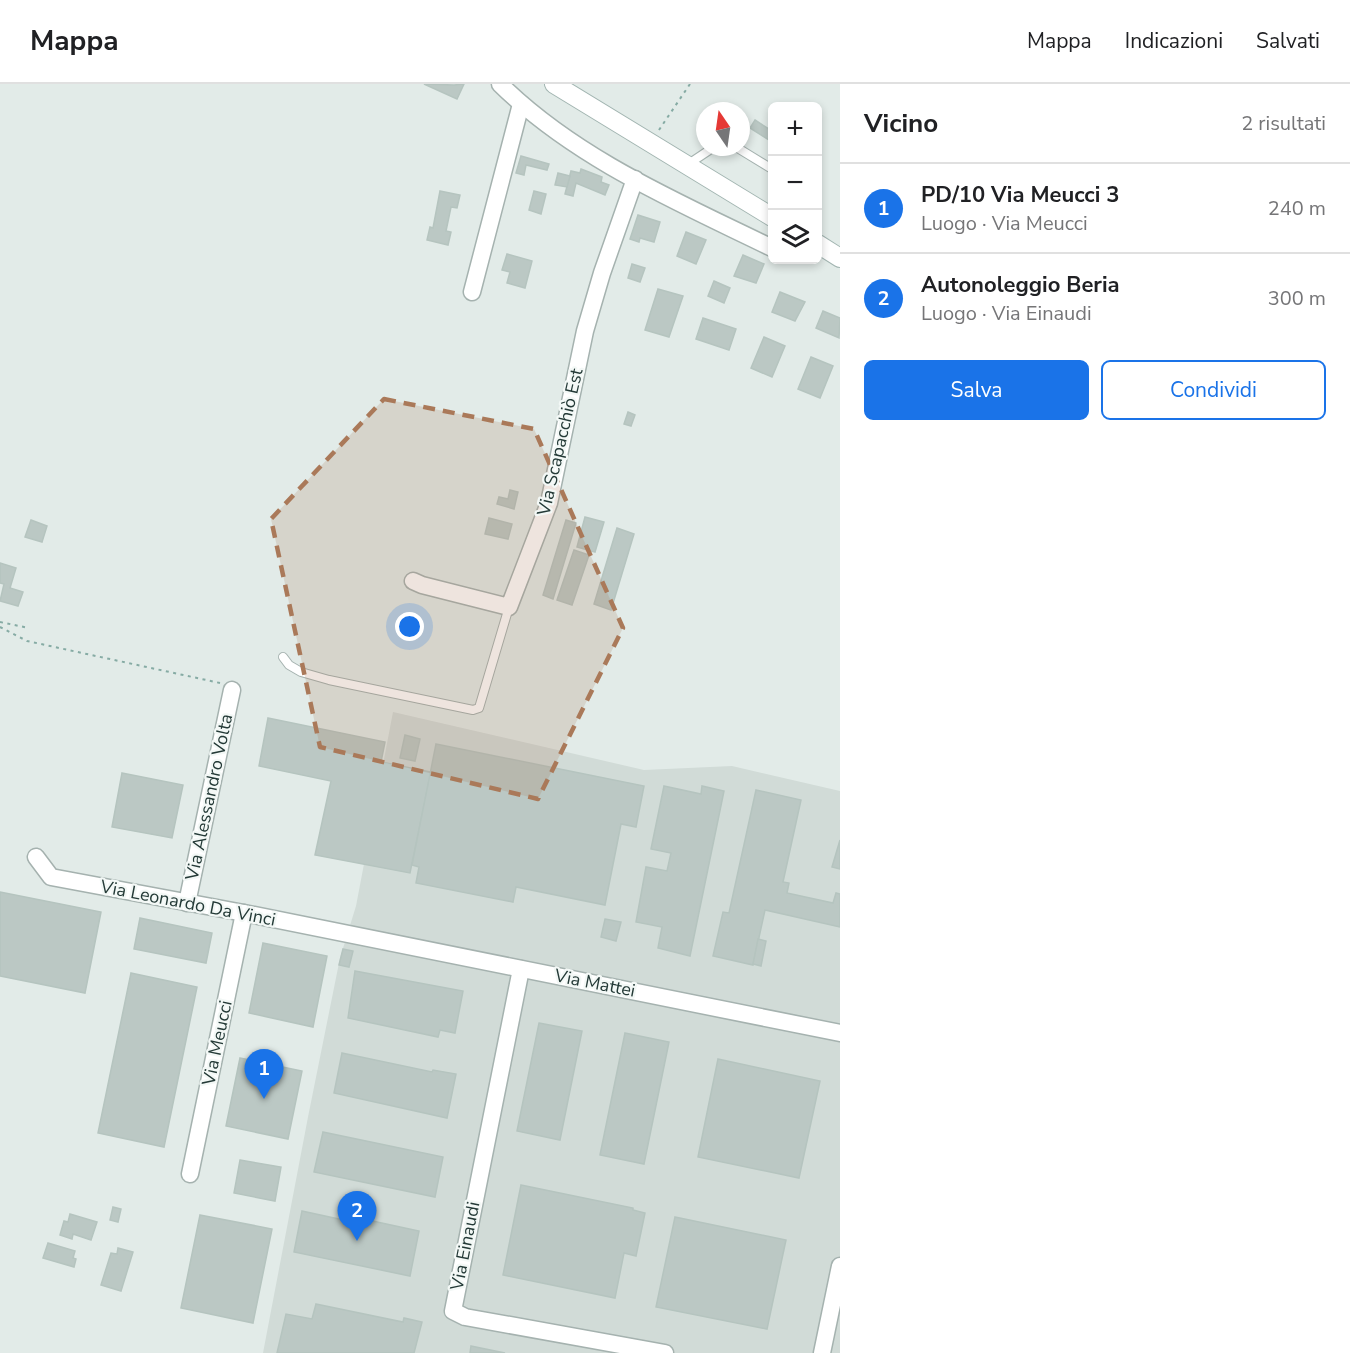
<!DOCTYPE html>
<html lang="it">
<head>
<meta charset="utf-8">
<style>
  :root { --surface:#fff; --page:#f2f2f2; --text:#202124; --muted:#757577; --line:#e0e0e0; --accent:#1a73e8 }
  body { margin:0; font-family:"Nunito Sans",sans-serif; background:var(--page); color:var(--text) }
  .controls { position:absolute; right:18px; top:18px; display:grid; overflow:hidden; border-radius:9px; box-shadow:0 3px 9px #0003 }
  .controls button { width:54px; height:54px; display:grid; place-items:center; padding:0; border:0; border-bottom:2px solid var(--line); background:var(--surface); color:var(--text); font:30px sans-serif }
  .compass { position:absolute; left:696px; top:18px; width:54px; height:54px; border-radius:50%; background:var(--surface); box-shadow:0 3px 9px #0003; rotate:347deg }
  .you { position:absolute; left:410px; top:543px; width:21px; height:21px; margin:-15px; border:4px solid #fff; border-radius:50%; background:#1a73e8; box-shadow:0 0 0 9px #1a73e833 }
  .badge { display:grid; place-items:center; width:39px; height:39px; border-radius:50%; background:var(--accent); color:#fff; font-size:20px; font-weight:700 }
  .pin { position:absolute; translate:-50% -50px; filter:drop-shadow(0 2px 3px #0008) }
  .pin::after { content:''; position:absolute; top:32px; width:21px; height:18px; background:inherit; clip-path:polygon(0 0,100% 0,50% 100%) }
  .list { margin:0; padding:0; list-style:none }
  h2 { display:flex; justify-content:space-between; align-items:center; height:78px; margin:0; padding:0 24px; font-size:26px }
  h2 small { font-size:20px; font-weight:400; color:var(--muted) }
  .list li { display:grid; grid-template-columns:39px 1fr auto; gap:18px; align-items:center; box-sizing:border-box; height:90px; padding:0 24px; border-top:2px solid var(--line) }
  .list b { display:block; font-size:22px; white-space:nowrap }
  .list p { margin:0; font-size:20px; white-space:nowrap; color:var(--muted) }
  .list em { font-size:20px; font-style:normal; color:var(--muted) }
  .actions { display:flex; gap:12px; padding:18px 24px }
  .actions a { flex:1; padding:14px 0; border:2px solid var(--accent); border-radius:9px; text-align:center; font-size:21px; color:var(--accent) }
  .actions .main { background:var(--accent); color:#fff }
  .icon { flex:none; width:33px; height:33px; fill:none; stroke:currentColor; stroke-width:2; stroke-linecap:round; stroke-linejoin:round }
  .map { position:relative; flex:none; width:840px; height:1269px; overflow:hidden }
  header { display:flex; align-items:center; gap:36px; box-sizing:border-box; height:84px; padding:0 30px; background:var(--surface); border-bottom:2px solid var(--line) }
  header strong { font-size:28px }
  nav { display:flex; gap:33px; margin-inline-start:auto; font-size:21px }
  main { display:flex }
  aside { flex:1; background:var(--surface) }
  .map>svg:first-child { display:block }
  .built { fill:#d1dbd7 }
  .building { fill:#bbc8c4; stroke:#b5c4bf; stroke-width:1.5 }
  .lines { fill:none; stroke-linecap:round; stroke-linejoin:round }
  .lane-casing { stroke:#a5b2af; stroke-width:10 }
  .street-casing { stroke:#a5b2af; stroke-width:19 }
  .secondary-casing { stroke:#a2b5b1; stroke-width:20 }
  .path { stroke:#86aba4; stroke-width:2; stroke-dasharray:3 4.5; stroke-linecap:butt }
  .lane { stroke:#fff; stroke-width:8 }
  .street { stroke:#fff; stroke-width:16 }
  .secondary { stroke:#fff; stroke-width:18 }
  .marked { fill:#aa7959; fill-opacity:0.2; stroke:#aa7959; stroke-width:4.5; stroke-dasharray:12 8; stroke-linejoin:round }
  .labels { text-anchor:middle; stroke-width:4.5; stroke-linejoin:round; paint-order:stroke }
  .street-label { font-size:18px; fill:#243a37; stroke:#f3f8f6 }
</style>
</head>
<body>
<header>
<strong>Mappa</strong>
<nav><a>Mappa</a><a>Indicazioni</a><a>Salvati</a></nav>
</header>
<main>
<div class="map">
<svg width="840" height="1269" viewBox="0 0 840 1269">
  <rect width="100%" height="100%" fill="#e2ebe8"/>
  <path class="built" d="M393,628L644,686L732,682L840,707V1269H263L308,1033L340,874L356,822Z"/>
  <g class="building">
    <path d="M424,0L454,1L464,0L457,15Z"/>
    <path d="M755,36L772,47V58L750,44Z"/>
    <path d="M521,72L549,80L547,86L526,81L524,91L516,89Z"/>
    <path d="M581,85L602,93L601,98L609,101L605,111L576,99L573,112L565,110L571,87L580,89Z"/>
    <path d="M558,89L570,92L567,103L555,101Z"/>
    <path d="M440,107L460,111L457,124L451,123L446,147L451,148L448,161L427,156L430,143L433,144Z"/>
    <path d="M534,107L546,110L541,130L529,126Z"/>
    <path d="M638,131L660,138L654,158L640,154L639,158L630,155Z"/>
    <path d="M686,148L706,156L696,180L677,172Z"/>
    <path d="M507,170L532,177L525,204L507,199L510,188L502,186Z"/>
    <path d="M743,171L764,180L756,199L734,192Z"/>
    <path d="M632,180L645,184L640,198L628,194Z"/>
    <path d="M714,197L730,204L724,219L708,212Z"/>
    <path d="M658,205L683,212L669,253L645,246Z"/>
    <path d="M780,208L805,218L795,237L772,228Z"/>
    <path d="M823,227L840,234L839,254L816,244Z"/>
    <path d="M703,234L736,245L729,266L696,255Z"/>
    <path d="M764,253L785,262L772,293L751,284Z"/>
    <path d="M811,273L833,282L820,314L798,305Z"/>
    <path d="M628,328L635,331L631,342L624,340Z"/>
    <path d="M510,406L518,408L514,425L497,420L499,413L508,415Z"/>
    <path d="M585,433L604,438L595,468L577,463Z"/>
    <path d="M489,434L512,440L508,455L485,450Z"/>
    <path d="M31,436L47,442L42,458L25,453Z"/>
    <path d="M566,436L576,439L553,515L543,511Z"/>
    <path d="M617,444L634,450L611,526L594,520Z"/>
    <path d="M574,466L589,471L572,521L557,516Z"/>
    <path d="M0,479L16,484L10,504L23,508L18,522L0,517L4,500L0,499Z"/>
    <path d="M268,634L385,658L381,678L431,688L410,789L315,771L331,697L259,682Z"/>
    <path d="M405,651L420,655L415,677L400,674Z"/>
    <path d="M436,660L644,702L636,743L621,740L605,821L516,803L513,818L416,799L419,783L412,781Z"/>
    <path d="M122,689L183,701L172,754L112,743Z"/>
    <path d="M664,702L701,710L702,702L724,707L690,872L658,864L662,843L636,838L646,783L667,787L671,769L651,765Z"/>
    <path d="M756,706L801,716L783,798L789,799L787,809L833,819L836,809L840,810V843L765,826L753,881L713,872L723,828L729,829Z"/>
    <path d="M840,756V785L832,783Z"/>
    <path d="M0,808L101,828L85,909L0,892Z"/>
    <path d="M140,834L212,849L206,879L134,865Z"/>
    <path d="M605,835L621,838L616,857L601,853Z"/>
    <path d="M758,855L766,857L761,882L753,880Z"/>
    <path d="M263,859L327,872L313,943L249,929Z"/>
    <path d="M343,865L353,867L349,883L339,881Z"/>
    <path d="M355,887L463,907L455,949L440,946L438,953L348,934Z"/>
    <path d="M131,889L197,903L164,1063L98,1049Z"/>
    <path d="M539,939L582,947L560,1056L517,1047Z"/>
    <path d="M625,949L669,958L644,1080L600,1071Z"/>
    <path d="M342,969L432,988L433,986L456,990L447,1034L334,1009Z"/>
    <path d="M240,974L302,987L288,1055L226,1042Z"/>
    <path d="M718,975L820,997L799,1094L698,1073Z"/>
    <path d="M323,1048L443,1073L435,1113L314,1088Z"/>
    <path d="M240,1076L281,1083L275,1117L234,1109Z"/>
    <path d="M521,1101L633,1124V1126L645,1129L636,1172L624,1169L615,1214L503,1191Z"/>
    <path d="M113,1123L121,1125L118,1138L110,1136Z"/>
    <path d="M302,1127L362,1140L363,1135L419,1147L410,1192L294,1168Z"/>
    <path d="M70,1130L97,1138L91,1156L73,1150L72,1155L60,1151L64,1137L68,1138Z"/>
    <path d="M200,1131L272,1145L253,1239L181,1224Z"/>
    <path d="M675,1133L786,1156L767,1245L656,1223Z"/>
    <path d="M48,1159L75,1167L73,1174L76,1175L74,1183L43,1174Z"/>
    <path d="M118,1164L133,1168L121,1207L101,1201L111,1169L117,1170Z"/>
    <path d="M316,1220L403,1238L404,1234L422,1238L414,1269H277L286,1230L312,1235Z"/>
    <path d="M471,1262L505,1269H470Z"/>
  </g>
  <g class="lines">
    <defs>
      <g id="lane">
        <path d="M736,63L772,85"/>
        <path d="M687,81L714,63"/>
        <path d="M283,573L289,581L301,588L329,596L473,626L479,624L509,523"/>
      </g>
      <g id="street">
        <path d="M500,0C576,75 678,118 772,164"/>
        <path d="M472,208L521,20"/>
        <path d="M413,497L422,501L509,523L549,419L585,247L602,189L635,95"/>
        <path d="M36,773L51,793L244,829L840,949"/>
        <path d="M187,819L232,606"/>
        <path d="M521,885L453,1227L465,1233L665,1269"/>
        <path d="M190,1090L244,829"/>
        <path d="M822,1269L840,1182"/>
      </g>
      <g id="secondary">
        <path d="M554,0L772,133"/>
        <path d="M818,160L840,174"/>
      </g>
    </defs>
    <use href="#lane" class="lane-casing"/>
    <use href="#street" class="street-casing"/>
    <use href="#secondary" class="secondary-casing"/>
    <g class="path">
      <path d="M659,46L690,0"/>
      <path d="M0,538L29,544"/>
      <path d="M0,543L27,557L220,599"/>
    </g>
    <use href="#lane" class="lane"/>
    <use href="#street" class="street"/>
    <use href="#secondary" class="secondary"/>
  </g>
  <path class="marked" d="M384,315L534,345L623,544L538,715L320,663L271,435Z"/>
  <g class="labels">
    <g class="street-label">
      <text transform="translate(560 358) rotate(-77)" y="6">Via Scapacchiò Est</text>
      <text transform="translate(209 713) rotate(-78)" y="6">Via Alessandro Volta</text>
      <text transform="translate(188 819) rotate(11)" y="6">Via Leonardo Da Vinci</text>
      <text transform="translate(595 899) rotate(11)" y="6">Via Mattei</text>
      <text transform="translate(217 959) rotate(-78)" y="6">Via Meucci</text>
      <text transform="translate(465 1162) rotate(-79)" y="6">Via Einaudi</text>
    </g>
  </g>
</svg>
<div class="controls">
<button>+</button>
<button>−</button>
<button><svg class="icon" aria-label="layers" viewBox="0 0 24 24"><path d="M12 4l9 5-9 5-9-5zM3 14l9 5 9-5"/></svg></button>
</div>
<svg class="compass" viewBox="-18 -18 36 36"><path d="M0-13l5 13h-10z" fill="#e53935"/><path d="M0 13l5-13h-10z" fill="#757577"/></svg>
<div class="you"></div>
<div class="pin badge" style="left:264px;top:1015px">1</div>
<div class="pin badge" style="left:357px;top:1157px">2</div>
</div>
<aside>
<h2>Vicino<small>2 risultati</small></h2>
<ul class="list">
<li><span class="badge">1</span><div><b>PD/10 Via Meucci 3</b><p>Luogo · Via Meucci</p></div><em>240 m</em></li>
<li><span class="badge">2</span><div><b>Autonoleggio Beria</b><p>Luogo · Via Einaudi</p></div><em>300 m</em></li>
</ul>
<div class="actions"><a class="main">Salva</a><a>Condividi</a></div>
</aside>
</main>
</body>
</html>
